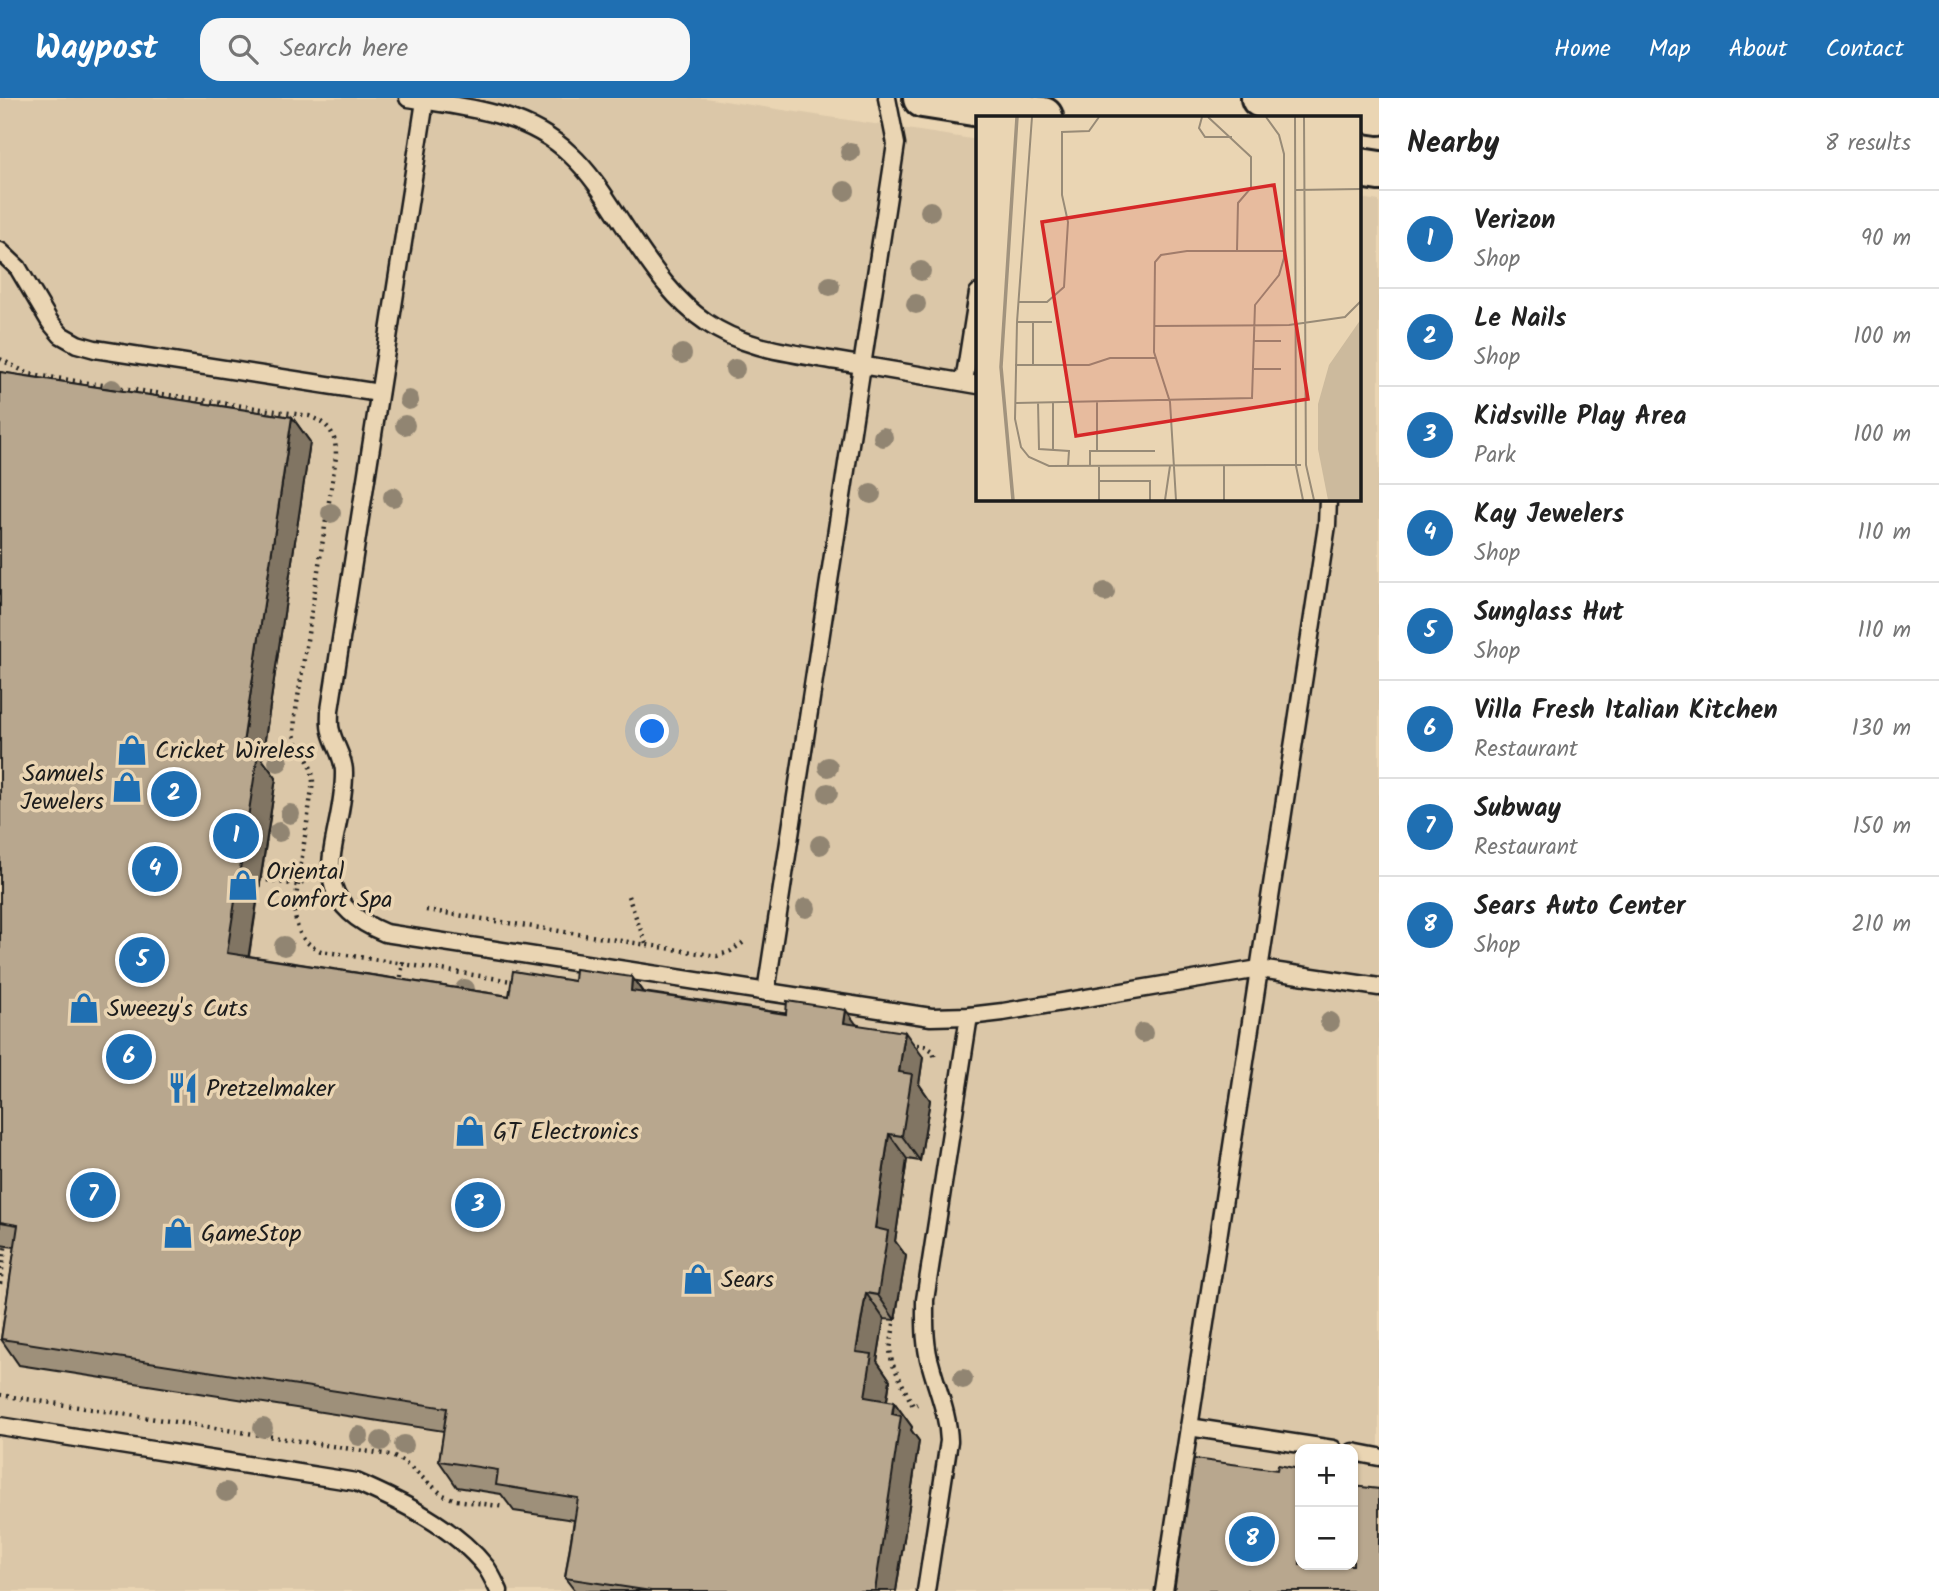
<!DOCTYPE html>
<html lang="en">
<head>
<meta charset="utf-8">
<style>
  :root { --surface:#fff; --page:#f6f6f6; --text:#222; --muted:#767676; --line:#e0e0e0; --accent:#1f6fb2 }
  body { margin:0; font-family:Kalam,sans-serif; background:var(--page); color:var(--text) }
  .controls { position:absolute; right:21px; bottom:21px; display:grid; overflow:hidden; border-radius:14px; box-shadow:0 2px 5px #0004 }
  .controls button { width:63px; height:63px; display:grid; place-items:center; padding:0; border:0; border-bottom:2px solid var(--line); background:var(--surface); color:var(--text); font:35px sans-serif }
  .you { position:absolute; left:653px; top:634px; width:24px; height:24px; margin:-18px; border:5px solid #fff; border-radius:50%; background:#1a73e8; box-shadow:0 0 0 10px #1a73e833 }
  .badge { display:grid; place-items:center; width:46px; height:46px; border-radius:50%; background:var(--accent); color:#fff; font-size:23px; font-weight:700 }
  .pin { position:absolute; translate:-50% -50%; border:4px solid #fff; box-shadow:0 2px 7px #0006 }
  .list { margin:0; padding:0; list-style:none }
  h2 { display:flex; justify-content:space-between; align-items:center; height:91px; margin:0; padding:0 28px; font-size:30px }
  h2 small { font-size:23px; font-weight:400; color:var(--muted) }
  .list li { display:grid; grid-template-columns:46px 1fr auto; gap:21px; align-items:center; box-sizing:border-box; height:98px; padding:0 28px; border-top:2px solid var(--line) }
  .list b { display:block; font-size:26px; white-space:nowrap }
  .list p { margin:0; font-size:23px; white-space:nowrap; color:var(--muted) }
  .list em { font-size:23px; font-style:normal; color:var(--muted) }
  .icon { flex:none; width:38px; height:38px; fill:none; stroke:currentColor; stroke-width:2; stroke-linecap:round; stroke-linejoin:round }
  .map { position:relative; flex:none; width:1379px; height:1493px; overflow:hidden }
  header { display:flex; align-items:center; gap:42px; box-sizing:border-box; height:98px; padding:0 35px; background:var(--accent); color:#fff }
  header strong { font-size:33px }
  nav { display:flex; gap:38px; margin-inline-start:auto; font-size:24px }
  .search { width:490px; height:63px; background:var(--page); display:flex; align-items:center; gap:18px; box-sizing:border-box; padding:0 24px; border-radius:21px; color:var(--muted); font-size:26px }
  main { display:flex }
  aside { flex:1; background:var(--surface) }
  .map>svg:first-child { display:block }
  .built { fill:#dbc7a8; fill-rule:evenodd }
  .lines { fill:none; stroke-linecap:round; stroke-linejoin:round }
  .lane-casing { stroke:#1c1c1c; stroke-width:21 }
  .secondary-casing { stroke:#1c1c1c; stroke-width:44 }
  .path { stroke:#1c1c1c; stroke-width:4.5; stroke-dasharray:2 5; stroke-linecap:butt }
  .lane { stroke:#ead5b3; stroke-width:16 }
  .secondary { stroke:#ead5b3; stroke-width:38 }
  .tree { fill:#918572 }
  .wall { fill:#9e907a; stroke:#1c1c1c; stroke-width:2 }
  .shaded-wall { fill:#817563; stroke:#1c1c1c; stroke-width:2 }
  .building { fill:#b8a78e; stroke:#1c1c1c; stroke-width:2 }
  .labels { text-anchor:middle; stroke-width:7; stroke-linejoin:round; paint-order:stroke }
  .poi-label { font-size:24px; fill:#1c1c1c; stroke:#ead5b3; text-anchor:start }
  .inset-river { fill:none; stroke:#a1937e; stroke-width:3.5 }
  .inset-road { fill:none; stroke:#988b77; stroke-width:2 }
  .view { fill:#d62828; fill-opacity:0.15; stroke:#d62828; stroke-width:3.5 }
  .inset-edge { fill:none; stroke:#1c1c1c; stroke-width:3.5 }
</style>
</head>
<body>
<header>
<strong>Waypost</strong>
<div class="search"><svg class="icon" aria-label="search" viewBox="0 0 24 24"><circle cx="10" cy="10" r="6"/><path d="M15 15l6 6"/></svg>Search here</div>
<nav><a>Home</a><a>Map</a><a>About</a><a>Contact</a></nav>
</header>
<main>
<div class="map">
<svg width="1379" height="1493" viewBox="0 0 1379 1493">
  <rect width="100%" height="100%" fill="#ead5b3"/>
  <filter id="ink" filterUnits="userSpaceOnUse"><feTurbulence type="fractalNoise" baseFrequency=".0143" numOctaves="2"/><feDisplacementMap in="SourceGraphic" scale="14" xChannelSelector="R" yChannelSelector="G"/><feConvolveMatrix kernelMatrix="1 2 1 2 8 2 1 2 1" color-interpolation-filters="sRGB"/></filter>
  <g filter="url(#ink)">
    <path class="built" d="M0,0H705L978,42V401H1360V100L1379,103V1493H0ZM1300,1351H1353V1467H1300Z"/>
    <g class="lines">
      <defs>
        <g id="lane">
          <path d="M408,0C464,9 527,14 570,56C596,80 613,112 633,141C654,172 675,203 706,224C744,251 793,255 837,263C884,271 931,279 978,287"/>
          <path d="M425,3L330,612C330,618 329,627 331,633C334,647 344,659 344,674C345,743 295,798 385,835L931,919L969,918L1003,914L1259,871L1379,889"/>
          <path d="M0,153L18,170L50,224L61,237L77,246L95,251L379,295"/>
          <path d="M964,284L978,195"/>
          <path d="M766,894L896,46L887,0"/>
          <path d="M0,1328L356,1384C402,1404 454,1429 486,1469C491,1476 495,1485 499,1493"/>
          <path d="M1189,1329L1333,1351"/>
          <path d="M1353,1354L1379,1359"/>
          <path d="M926,1493L949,1343C948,1316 938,1294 931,1268C924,1246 925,1224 925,1202L969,918"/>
          <path d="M1164,1493L1327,427L1328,401"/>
        </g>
        <g id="secondary">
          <path d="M923,0L1043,19"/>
          <path d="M1261,0L1379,17"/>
          <path d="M1360,70L1379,73"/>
        </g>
      </defs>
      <use href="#lane" class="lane-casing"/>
      <use href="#secondary" class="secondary-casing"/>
      <g class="path">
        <path d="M0,261L29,276L309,318C331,327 336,336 336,359L295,618L294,636L298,649L307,661L312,673L313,684L294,813C298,834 300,843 321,853L518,884"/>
        <path d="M260,781L297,787L310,780"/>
        <path d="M628,798L646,846"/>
        <path d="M426,812L717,858L731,853L744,844"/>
        <path d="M400,886L403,863"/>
        <path d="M910,946L925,948L933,953L935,961"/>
        <path d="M0,1186L6,1143"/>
        <path d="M895,1219L890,1252L892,1265L913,1308L917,1306"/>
        <path d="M0,1297L390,1357L404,1364L443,1397L456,1402L505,1409"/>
      </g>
      <use href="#lane" class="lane"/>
      <use href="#secondary" class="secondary"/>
    </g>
    <g class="tree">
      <circle cx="850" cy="54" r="10"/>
      <circle cx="845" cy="93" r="10"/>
      <circle cx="930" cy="113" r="10"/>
      <circle cx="921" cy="173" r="10"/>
      <circle cx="830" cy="188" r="10"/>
      <circle cx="916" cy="206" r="10"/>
      <circle cx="682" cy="256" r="10"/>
      <circle cx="735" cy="271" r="10"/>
      <circle cx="112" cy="291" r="10"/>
      <circle cx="409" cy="302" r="10"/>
      <circle cx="405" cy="327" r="10"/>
      <circle cx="883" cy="339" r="10"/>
      <circle cx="871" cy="396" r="10"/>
      <circle cx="393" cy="399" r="10"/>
      <circle cx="331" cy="415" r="10"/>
      <circle cx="1105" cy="494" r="10"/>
      <circle cx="278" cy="664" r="10"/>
      <circle cx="828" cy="669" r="10"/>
      <circle cx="828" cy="695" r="10"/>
      <circle cx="290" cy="716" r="10"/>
      <circle cx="279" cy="734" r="10"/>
      <circle cx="820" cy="747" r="10"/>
      <circle cx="806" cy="810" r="10"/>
      <circle cx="284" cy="848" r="10"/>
      <circle cx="465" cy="891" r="10"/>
      <circle cx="1330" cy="924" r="10"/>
      <circle cx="1143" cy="935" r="10"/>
      <circle cx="963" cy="1281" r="10"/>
      <circle cx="263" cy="1330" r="10"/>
      <circle cx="359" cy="1338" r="10"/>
      <circle cx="381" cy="1343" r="10"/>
      <circle cx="404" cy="1347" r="10"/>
      <circle cx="226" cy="1394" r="10"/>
    </g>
    <path class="wall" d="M0,274L292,319L310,344L262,661L276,680L249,858L509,898L574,883L632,879L643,894L856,926L923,959L919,986L930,1002L920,1063L907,1061L895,1143L906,1158L895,1222L884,1221L877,1263L890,1282L887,1303L894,1304L912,1329L911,1332L919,1343L896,1493H575L565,1480L574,1422L514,1413L501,1396L457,1389L439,1363L444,1333L19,1267L1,1241L15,1149L0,1147Z"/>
    <g class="shaded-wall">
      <path d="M292,319L310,344L262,661L276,680L245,881L227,855L242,652Z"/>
      <path d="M632,879L650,905L631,893Z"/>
      <path d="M846,912L864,937L844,925Z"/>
      <path d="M905,934L923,959L919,986L930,1002L920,1063L902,1038L899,974Z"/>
      <path d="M889,1036L907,1061L895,1143L906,1158L895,1222L878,1197L875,1130Z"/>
      <path d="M866,1195L884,1221L877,1263L890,1282L883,1325L865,1299L856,1254Z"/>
      <path d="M894,1304L912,1329L911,1332L919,1343L896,1493H875Z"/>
    </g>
    <g class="building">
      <path d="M0,274L292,319L242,652L258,655L227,855L509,898L513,873L574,883L575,871L632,879L631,893L786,916L787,903L846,912L844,925L905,934L899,974L912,976L902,1038L889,1036L875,1130L888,1133L878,1197L866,1195L856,1254L872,1256L865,1299L894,1304L892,1316L901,1318L875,1493H651L565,1480L578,1400L496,1387L498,1372L439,1363L447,1310L1,1241L18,1127L0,1124Z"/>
      <path d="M1194,1361L1277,1372L1278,1367L1300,1371V1467H1353V1388L1379,1391V1493H1174Z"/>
    </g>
  </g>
  <defs>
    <symbol id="shop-bare" viewBox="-9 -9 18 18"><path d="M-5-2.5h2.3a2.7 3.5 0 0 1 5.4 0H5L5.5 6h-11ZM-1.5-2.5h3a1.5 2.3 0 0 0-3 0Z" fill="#1f6fb2" stroke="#ead5b3" stroke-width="2.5" paint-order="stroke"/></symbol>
    <symbol id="restaurant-bare" viewBox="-9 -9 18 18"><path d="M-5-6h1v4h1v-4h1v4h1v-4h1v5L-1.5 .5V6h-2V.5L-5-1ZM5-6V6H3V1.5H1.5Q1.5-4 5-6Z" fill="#1f6fb2" stroke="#ead5b3" stroke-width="2.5" paint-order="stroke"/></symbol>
  </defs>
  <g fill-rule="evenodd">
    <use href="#shop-bare" x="110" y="630" width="44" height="44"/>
    <use href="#shop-bare" x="105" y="667" width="44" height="44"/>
    <use href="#shop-bare" x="221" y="765" width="44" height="44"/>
    <use href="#shop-bare" x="62" y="888" width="44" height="44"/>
    <use href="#restaurant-bare" x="161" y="968" width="44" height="44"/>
    <use href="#shop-bare" x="448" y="1011" width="44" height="44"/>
    <use href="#shop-bare" x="156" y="1113" width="44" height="44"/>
    <use href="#shop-bare" x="676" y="1159" width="44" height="44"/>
  </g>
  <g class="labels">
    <g class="poi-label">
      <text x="155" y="660">Cricket Wireless</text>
      <text x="104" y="683" text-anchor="end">Samuels<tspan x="104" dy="28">Jewelers</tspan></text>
      <text x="266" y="781">Oriental<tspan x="266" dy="28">Comfort Spa</tspan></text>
      <text x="107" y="918">Sweezy's Cuts</text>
      <text x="206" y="998">Pretzelmaker</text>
      <text x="493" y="1041">GT Electronics</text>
      <text x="201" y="1143">GameStop</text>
      <text x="721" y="1189">Sears</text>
    </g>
  </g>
  <g transform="translate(976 18)">
    <rect width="385" height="385" fill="#ead5b3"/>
    <path d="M385,203V384H352L342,333V288L353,249Z" fill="#ccba9d"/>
    <path class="inset-river" d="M37,384L25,251L41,1"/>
    <path class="inset-road" d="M56,1L41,206L39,303L45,331L53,341L73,350L325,349M226,1L223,12L229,21H256M232,1L275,41V72L262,87L261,135M319,1L320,350L327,384M328,1L330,349L338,384M320,74L385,73M42,186H71L88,171L92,106L86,79V16L113,15L123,1M41,206H76M57,206V249M178,210L313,209L369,201L385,185M278,225H305M39,249H113L134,242H179M278,253H305M62,286L63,333L93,335L92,350M121,286V335M39,287L276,282L279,189L303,159L308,142V38L303,19L290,1M77,335V286M114,350V335H179M123,350V384M248,350V384M123,365H174V384M189,384L194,350M200,384L194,286L178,236L179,146L185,139L211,135H308"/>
    <path class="view" d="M298,69L332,283L100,320L66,106Z"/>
    <rect width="385" height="385" class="inset-edge"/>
  </g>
</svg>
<div class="controls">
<button>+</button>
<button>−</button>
</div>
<div class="you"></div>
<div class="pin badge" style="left:236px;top:738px">1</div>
<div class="pin badge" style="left:174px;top:696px">2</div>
<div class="pin badge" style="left:478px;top:1107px">3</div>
<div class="pin badge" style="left:155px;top:771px">4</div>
<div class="pin badge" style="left:142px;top:862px">5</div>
<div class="pin badge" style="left:129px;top:959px">6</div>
<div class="pin badge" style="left:93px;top:1097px">7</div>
<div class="pin badge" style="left:1252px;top:1441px">8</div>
</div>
<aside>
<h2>Nearby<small>8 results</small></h2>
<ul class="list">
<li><span class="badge">1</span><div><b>Verizon</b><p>Shop</p></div><em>90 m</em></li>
<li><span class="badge">2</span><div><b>Le Nails</b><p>Shop</p></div><em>100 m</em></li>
<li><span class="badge">3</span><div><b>Kidsville Play Area</b><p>Park</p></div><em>100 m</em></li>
<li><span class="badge">4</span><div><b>Kay Jewelers</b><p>Shop</p></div><em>110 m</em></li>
<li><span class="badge">5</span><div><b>Sunglass Hut</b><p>Shop</p></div><em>110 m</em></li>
<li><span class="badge">6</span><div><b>Villa Fresh Italian Kitchen</b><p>Restaurant</p></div><em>130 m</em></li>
<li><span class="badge">7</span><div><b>Subway</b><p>Restaurant</p></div><em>150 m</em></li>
<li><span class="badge">8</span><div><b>Sears Auto Center</b><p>Shop</p></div><em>210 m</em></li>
</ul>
</aside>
</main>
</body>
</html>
